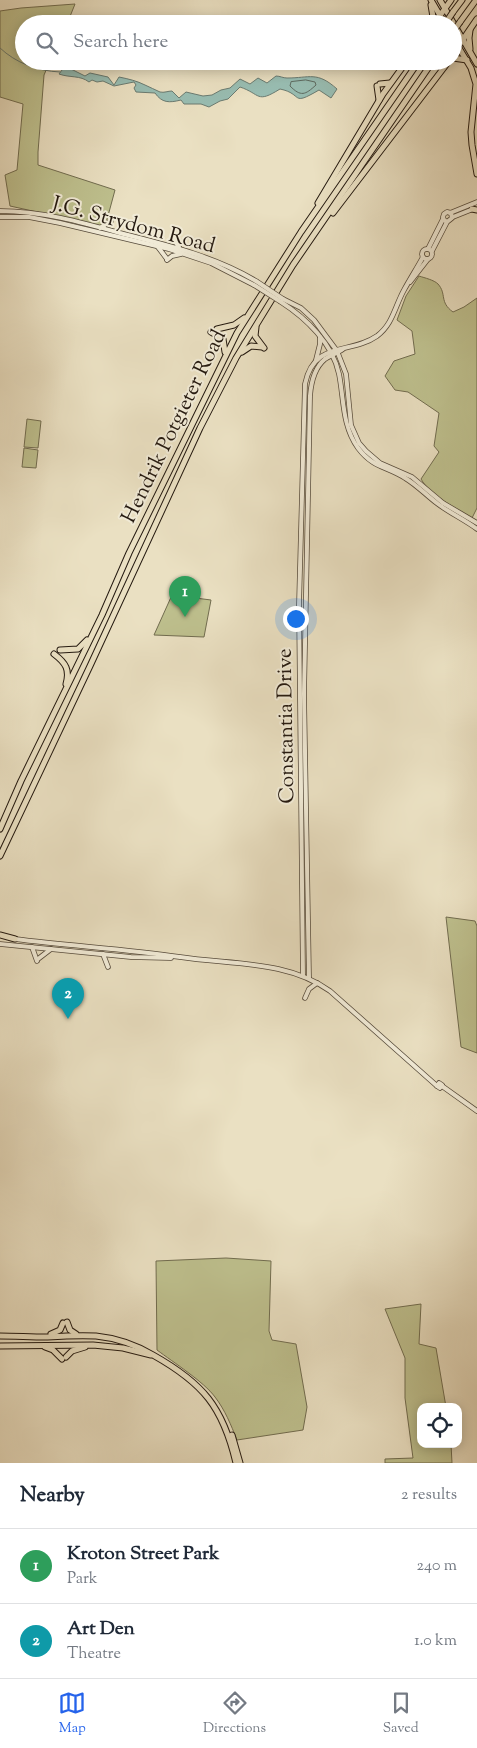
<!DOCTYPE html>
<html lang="en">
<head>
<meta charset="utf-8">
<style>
  :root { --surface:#fff; --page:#f6f6f7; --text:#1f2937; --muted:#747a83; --line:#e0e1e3; --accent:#2563eb }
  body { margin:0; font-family:"Sorts Mill Goudy",serif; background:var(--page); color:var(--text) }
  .controls { position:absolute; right:15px; bottom:15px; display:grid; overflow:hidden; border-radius:10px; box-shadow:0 2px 12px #0003 }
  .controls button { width:45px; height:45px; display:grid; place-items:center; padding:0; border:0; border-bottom:1px solid var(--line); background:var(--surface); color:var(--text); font:25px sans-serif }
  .you { position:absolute; left:295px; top:618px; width:18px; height:18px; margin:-12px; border:4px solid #fff; border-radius:50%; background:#1a73e8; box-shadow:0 0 0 8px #1a73e833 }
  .badge { display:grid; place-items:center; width:32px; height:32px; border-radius:50%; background:var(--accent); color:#fff; font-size:16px; font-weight:700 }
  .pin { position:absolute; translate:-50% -41px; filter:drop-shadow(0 1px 2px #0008) }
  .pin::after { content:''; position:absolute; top:26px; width:18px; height:15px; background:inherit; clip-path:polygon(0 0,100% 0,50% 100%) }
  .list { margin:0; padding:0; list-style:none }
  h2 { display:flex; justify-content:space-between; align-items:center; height:65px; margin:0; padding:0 20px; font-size:21px }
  h2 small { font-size:16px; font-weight:400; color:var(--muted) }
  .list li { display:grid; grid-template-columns:32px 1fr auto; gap:15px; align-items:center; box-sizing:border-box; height:75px; padding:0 20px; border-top:1px solid var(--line) }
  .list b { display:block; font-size:19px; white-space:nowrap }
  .list p { margin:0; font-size:16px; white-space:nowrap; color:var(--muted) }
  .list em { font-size:16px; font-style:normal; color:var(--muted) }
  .icon { flex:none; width:28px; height:28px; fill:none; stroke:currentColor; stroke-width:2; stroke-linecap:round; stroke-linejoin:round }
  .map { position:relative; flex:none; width:477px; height:1463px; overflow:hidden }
  .search { position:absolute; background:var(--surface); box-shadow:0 2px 12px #0003; left:15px; right:15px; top:15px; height:55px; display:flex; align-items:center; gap:12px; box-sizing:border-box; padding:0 18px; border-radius:28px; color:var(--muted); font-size:19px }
  .sheet { height:215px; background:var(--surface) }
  nav { display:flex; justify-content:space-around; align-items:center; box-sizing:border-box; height:70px; border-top:1px solid var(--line); background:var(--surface); font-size:14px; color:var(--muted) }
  nav a { display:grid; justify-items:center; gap:2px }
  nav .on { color:var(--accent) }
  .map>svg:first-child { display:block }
  .green { fill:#bec08e; stroke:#716c4f }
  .water { fill:#98bdb2; stroke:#6a7b71 }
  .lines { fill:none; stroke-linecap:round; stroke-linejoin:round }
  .shore { stroke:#5e6b61; stroke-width:1 }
  .stream { stroke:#6a7b71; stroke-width:1 }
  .minor-casing { stroke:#564b3c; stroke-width:5.5 }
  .major-casing { stroke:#241910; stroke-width:7 }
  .minor { stroke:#f1ebd7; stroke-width:4 }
  .major { stroke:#eae0c2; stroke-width:5 }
  .minor-bridge-casing { stroke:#564b3c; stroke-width:5.5; stroke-linecap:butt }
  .major-bridge-casing { stroke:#241910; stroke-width:7; stroke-linecap:butt }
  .minor-bridge { stroke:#f1ebd7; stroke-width:4 }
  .major-bridge { stroke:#eae0c2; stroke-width:5 }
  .labels { text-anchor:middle; stroke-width:4; stroke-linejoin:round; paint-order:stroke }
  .street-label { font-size:21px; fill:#241910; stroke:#f1ebd7 }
</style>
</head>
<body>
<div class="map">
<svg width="477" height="1463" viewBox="0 0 477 1463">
  <rect width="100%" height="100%" fill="#eae0c2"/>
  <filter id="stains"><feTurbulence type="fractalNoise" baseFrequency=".004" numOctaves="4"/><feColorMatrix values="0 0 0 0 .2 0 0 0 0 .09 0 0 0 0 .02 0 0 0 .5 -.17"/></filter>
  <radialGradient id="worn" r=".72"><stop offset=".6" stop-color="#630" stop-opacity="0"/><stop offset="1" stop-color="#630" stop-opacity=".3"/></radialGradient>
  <g class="green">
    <path d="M75,4L67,24H24V61H50L44,75L38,152V165L115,190L105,227L10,206L5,175L17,170L23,104L0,97V11L21,8Z"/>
    <path d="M419,276C425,278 434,280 438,284C447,294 439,302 453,312L464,307L477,298V508L472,518C457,509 430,495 421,479L439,452L434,446L439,413L408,392L395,390L385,376L394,361L415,354L412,331L397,320L406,296Z"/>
    <path d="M27,419L41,421L38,448L24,447Z"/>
    <path d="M24,448L38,450L36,468L22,467Z"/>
    <path d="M172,595L211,600L204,637L154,635Z"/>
    <path d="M446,917L475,921L477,926V1053L461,1047Z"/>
    <path d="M226,1258L271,1261L269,1331L272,1340L296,1344L307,1407L303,1430L237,1440C231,1425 225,1410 215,1397C204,1382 173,1362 157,1350L156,1261Z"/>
    <path d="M421,1304L419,1344L436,1348L446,1407H421V1444H451L452,1463H385V1459L413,1458L405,1398V1358L385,1309Z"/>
  </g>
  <path class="water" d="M65,66L85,76L90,73L108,77L114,85L119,77C129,79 137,81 145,85C150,87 155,90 160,92C164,93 168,91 172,91L179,98L186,92L203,96L212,95L221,90L230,88L240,79L250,84L258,78L267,83L276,76C280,76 283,78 287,78C310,78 317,71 337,89L331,98L319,90C290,107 304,94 280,89C256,104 261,94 240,87L228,99L220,101L209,107L201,104H184L181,100C169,103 162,103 155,93L136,92L134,88L136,85L134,82L114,86L103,81L97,82L92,80L89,82C80,75 70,78 59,74Z"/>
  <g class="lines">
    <path class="shore" d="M306,80L315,82L316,85C305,95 301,97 290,86L291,82Z"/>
    <path class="stream" d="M0,48C16,63 37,71 60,72"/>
    <defs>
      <g id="minor">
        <path d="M0,211C41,211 81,222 120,233C167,245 214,256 256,281"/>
        <path d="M450,213L477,202"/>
        <path d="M0,217H29L60,223L169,249L211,263L254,285"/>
        <path d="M453,217L473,209"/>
        <path d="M100,228L111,221"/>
        <path d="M173,239L179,247"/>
        <path d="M158,247L167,259"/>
        <path d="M428,249L443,219"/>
        <circle cx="427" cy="254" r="5"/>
        <path d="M432,251L447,222L452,218L451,213L447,212L444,214L443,217L444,220L447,222"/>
        <path d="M167,260L172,256L181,254"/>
        <path d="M410,282L428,259"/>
        <path d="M283,299L301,308L314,320L337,351L346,374L351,425L359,443L366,451L380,463L412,477L443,503L477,523"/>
        <path d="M281,302C306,318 333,344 339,374C344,399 342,426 358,448C373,468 386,466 405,478C417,485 427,496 438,504C450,513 465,520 477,529"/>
        <path d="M316,360L320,344V337"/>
        <path d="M15,939C70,946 126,949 180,957C231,965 287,960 330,991L437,1086"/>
        <path d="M0,944L131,957L171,958"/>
        <path d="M32,947L37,961"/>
        <path d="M103,954L108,967"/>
        <path d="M38,959L51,949"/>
        <path d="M303,976L299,605L305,384C314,340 350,355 377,336C393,324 395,306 404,290C410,279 417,268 423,257"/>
        <path d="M309,978L304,694L310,396C311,383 314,368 325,359C331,355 338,353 343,349"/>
        <path d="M305,998L309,989L317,983"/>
        <path d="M439,1083L442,1085L440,1088L437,1086Z"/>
        <path d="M442,1086L477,1111"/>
      </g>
      <g id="major">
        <path d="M431,0L445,24"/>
        <path d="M440,0L477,64"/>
        <path d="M453,12L462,0"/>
        <path d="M460,22L476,0"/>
        <path d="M431,23L433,17L431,5"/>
        <path d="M434,24L451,0"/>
        <path d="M470,30L469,38L470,49"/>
        <path d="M453,38L471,68L476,84L471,132L472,145L477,174"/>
        <path d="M453,54L477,19"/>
        <path d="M453,58L467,60"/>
        <path d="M380,84L390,83"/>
        <path d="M377,86L379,100"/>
        <path d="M318,203L383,94L407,61"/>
        <path d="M472,209L477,210"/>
        <path d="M333,213L449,61"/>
        <path d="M256,327L255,336L264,348"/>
        <path d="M217,329L234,325L244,318"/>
        <path d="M211,332L223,339L225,352"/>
        <path d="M242,352L251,346L262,347"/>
        <path d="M60,650L78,649L87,640"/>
        <path d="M54,654C66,663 70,670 66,684"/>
        <path d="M0,829L21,781L102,615L129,553L237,333L301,232L419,61"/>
        <path d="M0,856L90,666L200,428L236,358L293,265L433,61"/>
        <path d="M0,935L15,939"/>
        <path d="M67,1322L70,1330L76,1334"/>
        <path d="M51,1334L60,1330L63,1323"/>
        <path d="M0,1336C15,1336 31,1337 46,1337C63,1336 79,1335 96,1336C116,1338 136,1345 153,1355C203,1383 223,1407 236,1463"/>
        <path d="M0,1346L93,1345L123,1348L151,1355"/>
        <path d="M45,1347L53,1350L62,1359"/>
        <path d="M66,1357L72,1351L85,1347"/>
        <path d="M232,1435L240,1463"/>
      </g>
    </defs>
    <use href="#minor" class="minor-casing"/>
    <use href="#major" class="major-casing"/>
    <use href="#minor" class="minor"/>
    <use href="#major" class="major"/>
    <defs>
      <g id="minor-bridge">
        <path d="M256,281L283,299"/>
        <path d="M254,285L281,302"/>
      </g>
      <g id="major-bridge">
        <path d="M445,24L453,12"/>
        <path d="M453,32L460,22"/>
      </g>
    </defs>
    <use href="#minor-bridge" class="minor-bridge-casing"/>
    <use href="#major-bridge" class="major-bridge-casing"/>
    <use href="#minor-bridge" class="minor-bridge"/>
    <use href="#major-bridge" class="major-bridge"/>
  </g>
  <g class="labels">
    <g class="street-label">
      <text transform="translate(134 224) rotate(15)" y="7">J.G. Strydom Road</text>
      <text transform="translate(173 426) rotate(-64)" y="7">Hendrik Potgieter Road</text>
      <text transform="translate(285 726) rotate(-91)" y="7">Constantia Drive</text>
    </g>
  </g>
  <rect width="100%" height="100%" filter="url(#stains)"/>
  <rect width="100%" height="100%" fill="url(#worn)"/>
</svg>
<div class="controls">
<button><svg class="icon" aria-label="locate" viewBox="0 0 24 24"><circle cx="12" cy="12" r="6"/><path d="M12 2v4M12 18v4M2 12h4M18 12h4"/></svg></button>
</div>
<div class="you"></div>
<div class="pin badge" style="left:185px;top:617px;background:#2e9e5b">1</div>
<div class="pin badge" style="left:68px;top:1019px;background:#0f9aa8">2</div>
<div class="search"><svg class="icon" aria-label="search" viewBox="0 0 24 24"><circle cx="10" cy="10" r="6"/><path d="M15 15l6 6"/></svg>Search here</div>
</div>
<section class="sheet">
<h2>Nearby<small>2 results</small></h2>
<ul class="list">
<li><span class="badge" style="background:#2e9e5b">1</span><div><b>Kroton Street Park</b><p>Park</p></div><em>240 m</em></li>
<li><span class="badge" style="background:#0f9aa8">2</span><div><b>Art Den</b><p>Theatre</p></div><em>1.0 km</em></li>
</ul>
</section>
<nav>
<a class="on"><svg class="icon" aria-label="map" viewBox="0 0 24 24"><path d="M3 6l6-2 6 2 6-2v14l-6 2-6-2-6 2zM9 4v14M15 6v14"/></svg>Map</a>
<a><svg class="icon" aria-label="directions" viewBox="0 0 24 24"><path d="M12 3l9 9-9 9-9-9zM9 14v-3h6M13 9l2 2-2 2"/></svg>Directions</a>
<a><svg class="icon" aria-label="saved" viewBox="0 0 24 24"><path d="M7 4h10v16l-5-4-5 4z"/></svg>Saved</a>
</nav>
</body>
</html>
